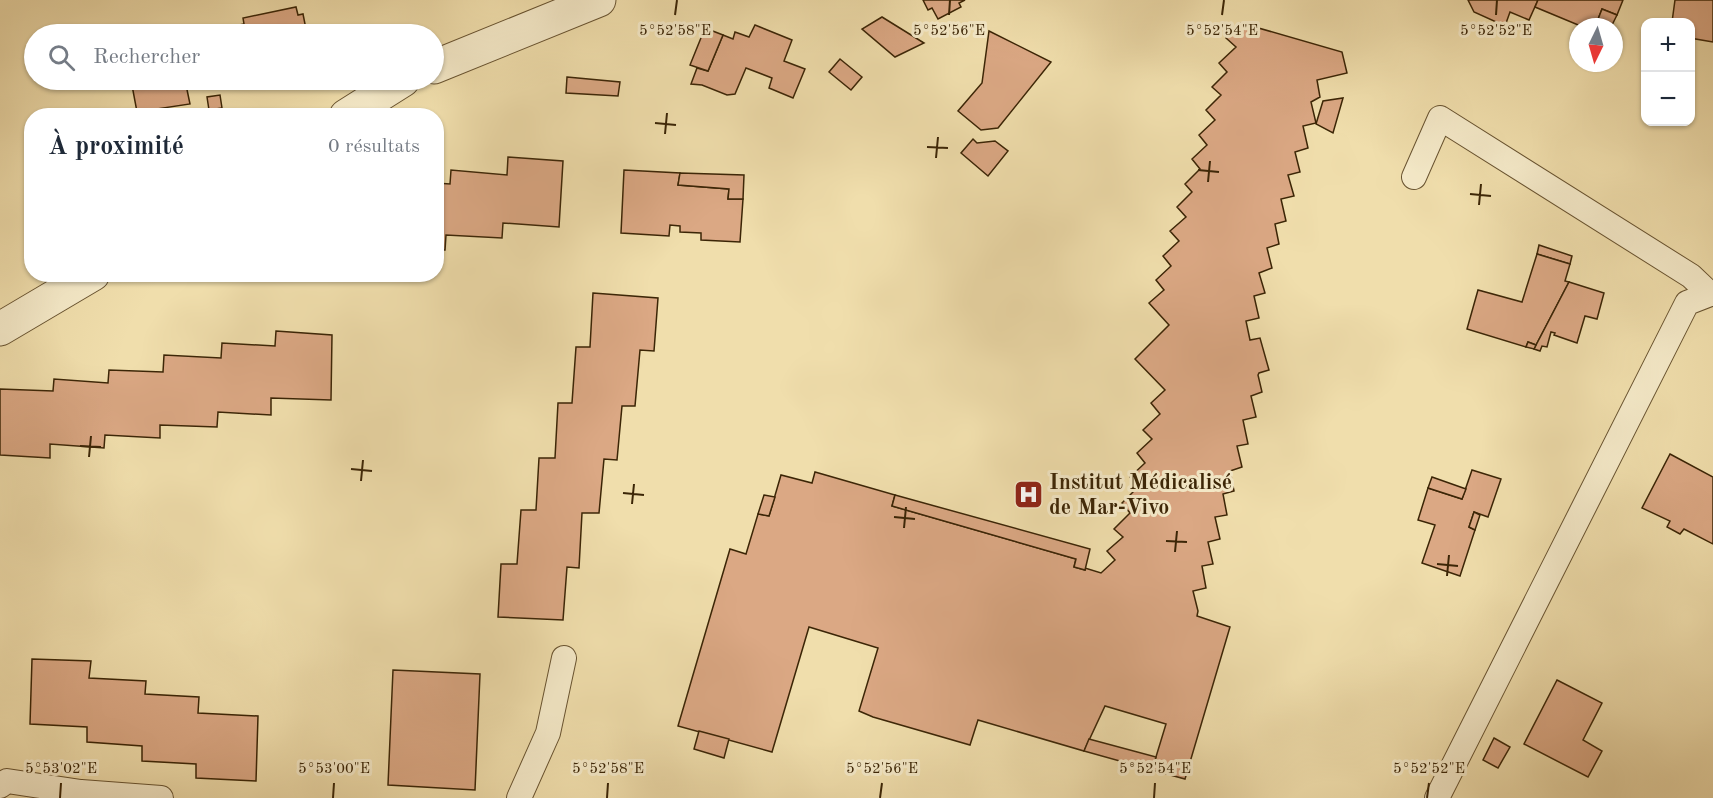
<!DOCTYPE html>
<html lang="fr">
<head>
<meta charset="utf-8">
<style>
  :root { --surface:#fff; --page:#f6f6f7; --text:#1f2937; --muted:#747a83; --line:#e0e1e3 }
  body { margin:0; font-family:"Old Standard TT",serif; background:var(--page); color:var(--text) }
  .controls { position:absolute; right:18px; top:18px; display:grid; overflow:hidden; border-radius:12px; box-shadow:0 2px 4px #0004 }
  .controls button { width:54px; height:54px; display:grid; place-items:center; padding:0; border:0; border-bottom:2px solid var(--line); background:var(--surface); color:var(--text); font:30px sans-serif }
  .compass { position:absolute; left:1569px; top:18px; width:54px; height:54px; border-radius:50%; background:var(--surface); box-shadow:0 2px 4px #0004; rotate:185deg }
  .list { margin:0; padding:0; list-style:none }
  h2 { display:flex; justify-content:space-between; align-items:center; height:78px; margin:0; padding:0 24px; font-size:26px }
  h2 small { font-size:20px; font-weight:400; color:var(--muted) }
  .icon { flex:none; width:33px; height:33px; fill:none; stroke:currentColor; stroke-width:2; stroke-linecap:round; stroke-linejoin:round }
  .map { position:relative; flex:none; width:1713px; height:798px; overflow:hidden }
  .search { position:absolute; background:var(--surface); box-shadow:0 2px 4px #0004; left:24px; top:24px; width:420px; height:66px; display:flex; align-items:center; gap:15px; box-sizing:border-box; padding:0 21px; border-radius:33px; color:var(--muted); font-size:22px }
  .panel { position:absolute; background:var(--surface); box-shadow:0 2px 4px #0004; left:24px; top:108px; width:420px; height:174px; border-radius:24px }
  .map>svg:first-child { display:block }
  .building { fill:#dba884; stroke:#3b2506; stroke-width:1.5 }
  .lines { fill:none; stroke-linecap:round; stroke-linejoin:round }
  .service-casing { stroke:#685330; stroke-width:26 }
  .minor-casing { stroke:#685330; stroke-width:35 }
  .service { stroke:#f5eac9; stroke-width:24 }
  .minor { stroke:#f5eac9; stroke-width:33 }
  .ticks { fill:none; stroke:#3b2506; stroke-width:2 }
  .labels { text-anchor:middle; stroke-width:6; stroke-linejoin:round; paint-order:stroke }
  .poi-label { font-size:22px; font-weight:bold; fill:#3b2506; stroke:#f5eac9; text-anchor:start }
  .ticks-label { font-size:15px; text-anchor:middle; fill:#3b2506; stroke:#f5eac9; stroke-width:6; stroke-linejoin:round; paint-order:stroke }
</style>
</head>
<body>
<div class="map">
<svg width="1713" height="798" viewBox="0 0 1713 798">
  <rect width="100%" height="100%" fill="#f0deac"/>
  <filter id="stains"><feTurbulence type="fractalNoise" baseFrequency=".00333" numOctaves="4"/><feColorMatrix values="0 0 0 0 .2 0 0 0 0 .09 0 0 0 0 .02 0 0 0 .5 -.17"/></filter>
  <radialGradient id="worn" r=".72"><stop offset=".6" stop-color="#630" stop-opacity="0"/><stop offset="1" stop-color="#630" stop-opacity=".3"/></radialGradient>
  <g class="building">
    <path d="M923,0H965L959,3L961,7L938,19L932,8L928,10Z"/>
    <path d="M1468,0H1538L1529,20L1510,12L1505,26L1474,12Z"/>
    <path d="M1538,0H1623L1617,15L1602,9L1595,27H1583L1535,7Z"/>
    <path d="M1675,0H1713V42L1690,38V22H1672Z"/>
    <path d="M296,7L298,15L303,14L307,34H225L224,28L244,24L243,18Z"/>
    <path d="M1602,9L1617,15L1611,27H1595Z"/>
    <path d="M882,17L924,43L895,57L862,29Z"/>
    <path d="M1241,23L1342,52L1347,73L1317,80L1320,97L1311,102L1316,123L1303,126L1308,148L1295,152L1300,172L1288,175L1294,196L1281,199L1286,221L1275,224L1279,244L1267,248L1272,268L1259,273L1265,293L1254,296L1259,318L1246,321L1250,340L1260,338L1269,370L1259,373L1258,375L1262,392L1251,396L1256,417L1243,420L1248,444L1237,446L1242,467L1230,471L1234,491L1223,494L1227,515L1215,517L1220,539L1208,542L1213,564L1202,566L1206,588L1193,591L1198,611L1197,616L1230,627L1185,779L1152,770L1166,724L1105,706L1084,751L978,720L970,745L873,717L859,711L878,648L809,627L772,752L678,726L730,549L746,554L758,514L769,516L781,475L812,483L815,472L895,495L892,506L1076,559L1074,567L1085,570V568L1101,573L1115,560L1107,551L1123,537L1114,529L1130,513L1122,503L1138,487L1130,477L1145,463L1137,453L1152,439L1143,430L1160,414L1151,403L1165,390L1135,359L1169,325L1149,303L1164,290L1156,280L1171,266L1163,256L1179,241L1170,231L1186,217L1177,207L1192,192L1185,184L1200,169L1192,159L1207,145L1199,135L1215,120L1206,110L1221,95L1212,87L1227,72L1219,63L1236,47L1226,38Z"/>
    <path d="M755,25L792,40L784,61L805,69L793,98L769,88L772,78L746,68L735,94L727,95L702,85L691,84L697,68L708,71L723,35L733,39L735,32L749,37Z"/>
    <path d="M705,28L723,35L708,71L690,65Z"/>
    <path d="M989,31L1051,62L998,128L981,130L958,111L982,83Z"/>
    <path d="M840,59L862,77L851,90L829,72Z"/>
    <path d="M567,77L620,82L618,96L566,93Z"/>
    <path d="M131,80H185L190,104L137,112Z"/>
    <path d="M220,95L222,108L209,110L207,97Z"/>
    <path d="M1343,98L1333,133L1316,124L1323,101Z"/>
    <path d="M973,139L977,143L995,141L1008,151L988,176L961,153Z"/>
    <path d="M508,157L563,161L559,227L503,223L502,238L446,235L445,250H436V183L450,184L451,170L507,175Z"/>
    <path d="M624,170L680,173L678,185L729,189L728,199H743L740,242L701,240V233L680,232V226L670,225L669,236L621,233Z"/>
    <path d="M680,173L744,175L743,199H728L729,189L678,185Z"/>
    <path d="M1539,245L1572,256L1570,264L1537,254Z"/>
    <path d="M1537,254L1570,264L1565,281L1569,282L1536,345L1528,342L1526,347L1467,329L1478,290L1522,302Z"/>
    <path d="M1569,282L1604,293L1597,319L1585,316L1577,343L1554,335L1555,333L1551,332L1547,347L1542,346L1540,351L1534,349Z"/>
    <path d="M593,293L658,298L654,351L640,350L635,406H622L617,460L604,459L599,513H582L579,568L567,567L563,620L498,617L501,564H517L521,510H536L539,458H555L558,403H572L576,347H590Z"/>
    <path d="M276,331L332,335L331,400L271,398V415L218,412L217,427L160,425V438L105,435L104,448L50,444V458L0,455V389L53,391L54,379L108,383L109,370L163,372L164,355L221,358L222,343L275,346Z"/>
    <path d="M1528,342L1536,345L1534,349L1526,347Z"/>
    <path d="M1670,454L1713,477V544L1684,529L1680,534L1667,527L1670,521L1642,508Z"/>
    <path d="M1472,470L1501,479L1488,517L1474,512L1469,527L1475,530L1460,576L1422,563L1435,525L1418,520L1428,488L1462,499Z"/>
    <path d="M1432,477L1466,489L1462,499L1428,488Z"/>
    <path d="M764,495L775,497L769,516L758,514Z"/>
    <path d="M895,495L1090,549L1085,570L1074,567L1076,559L892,506Z"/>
    <path d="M1474,512L1480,515L1475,530L1469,527Z"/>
    <path d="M32,659L91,661L89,678L146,681L145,694L199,697L198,713L258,716L256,781L196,778V764L142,761V746L87,742V727L30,724Z"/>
    <path d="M393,670L480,674L475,790L388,785Z"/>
    <path d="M1557,680L1602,703L1583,740L1602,751L1588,777L1524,744Z"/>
    <path d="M699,731L729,739L724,758L694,749Z"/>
    <path d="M1494,738L1510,747L1498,768L1483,760Z"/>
    <path d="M1089,739L1156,757L1152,770L1084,751Z"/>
  </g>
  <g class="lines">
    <defs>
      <g id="service">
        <path d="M1414,177L1440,118L1691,276L1710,294"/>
        <path d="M0,786L7,781L81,792L161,798"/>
        <path d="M519,798L548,733L564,658"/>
        <path d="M1437,798L1687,303L1713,293"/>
      </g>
      <g id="minor">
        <path d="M434,67L599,0"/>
        <path d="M346,116L403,80"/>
        <path d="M0,329L93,274"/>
      </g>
    </defs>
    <use href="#service" class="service-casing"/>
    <use href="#minor" class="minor-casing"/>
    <use href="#service" class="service"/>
    <use href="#minor" class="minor"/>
  </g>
  <path class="ticks" d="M675,15L677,0M949,15L950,0M1222,15L1224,0M1496,15L1497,0M655,123L676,125M665,134L667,113M927,147L948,148M936,158L938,137M1198,170L1219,172M1208,182L1210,161M1470,194L1491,196M1479,205L1481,184M80,446L101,447M89,457L91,436M351,469L372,471M361,481L363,460M623,493L644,495M632,504L634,484M894,517L915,519M904,528L906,507M1166,541L1187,542M1175,552L1177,531M1437,564L1458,566M1447,576L1449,555M60,798L61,783M333,798L334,783M607,798L608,783M880,798L882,783M1154,798L1155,783M1427,798L1429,783"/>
  <defs>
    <symbol id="hospital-square" viewBox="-11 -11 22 22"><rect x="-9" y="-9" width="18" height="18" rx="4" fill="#8f2418" stroke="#f5eac9"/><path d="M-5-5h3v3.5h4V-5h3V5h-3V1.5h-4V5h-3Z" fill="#fff"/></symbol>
  </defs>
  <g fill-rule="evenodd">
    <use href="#hospital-square" x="1012" y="478" width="33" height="33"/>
  </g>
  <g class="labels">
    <g class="poi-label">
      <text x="1049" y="489">Institut Médicalisé<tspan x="1049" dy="25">de Mar-Vivo</tspan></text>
    </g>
  </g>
  <g class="ticks-label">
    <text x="675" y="35">5°52'58"E</text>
    <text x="949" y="35">5°52'56"E</text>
    <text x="1222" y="35">5°52'54"E</text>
    <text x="1496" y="35">5°52'52"E</text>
    <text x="61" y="773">5°53'02"E</text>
    <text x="334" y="773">5°53'00"E</text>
    <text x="608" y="773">5°52'58"E</text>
    <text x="882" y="773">5°52'56"E</text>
    <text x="1155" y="773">5°52'54"E</text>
    <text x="1429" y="773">5°52'52"E</text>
  </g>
  <rect width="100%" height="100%" filter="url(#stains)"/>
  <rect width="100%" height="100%" fill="url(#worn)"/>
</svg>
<div class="controls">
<button>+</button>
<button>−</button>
</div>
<svg class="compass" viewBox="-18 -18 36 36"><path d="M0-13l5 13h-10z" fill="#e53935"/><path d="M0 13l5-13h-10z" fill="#747a83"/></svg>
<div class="search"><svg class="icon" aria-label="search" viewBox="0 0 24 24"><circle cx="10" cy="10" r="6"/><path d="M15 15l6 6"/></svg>Rechercher</div>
<section class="panel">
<h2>À proximité<small>0 résultats</small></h2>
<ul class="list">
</ul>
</section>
</div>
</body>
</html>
